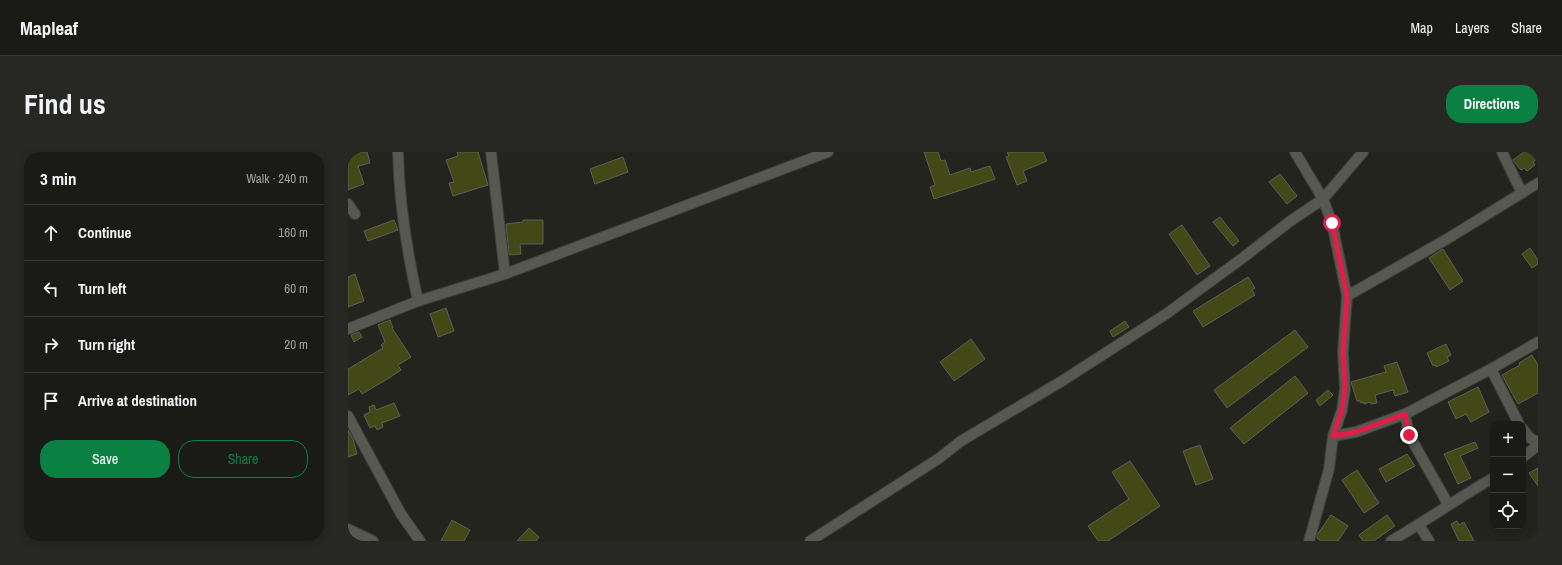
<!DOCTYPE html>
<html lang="en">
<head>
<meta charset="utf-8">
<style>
  :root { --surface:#1a1b16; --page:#272823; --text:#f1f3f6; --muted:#9fa1a1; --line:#383935; --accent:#0b8043 }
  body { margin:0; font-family:"Archivo Narrow",sans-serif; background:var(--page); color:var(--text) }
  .controls { position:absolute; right:12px; bottom:12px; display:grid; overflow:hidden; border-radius:8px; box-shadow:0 2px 10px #0003 }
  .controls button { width:36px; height:36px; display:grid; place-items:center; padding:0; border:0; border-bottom:1px solid var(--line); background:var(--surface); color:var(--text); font:20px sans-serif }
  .stop { position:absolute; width:12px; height:12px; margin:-9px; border:3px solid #e11d48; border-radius:50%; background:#fff }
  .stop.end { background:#e11d48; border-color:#fff; box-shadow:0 1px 4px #0008 }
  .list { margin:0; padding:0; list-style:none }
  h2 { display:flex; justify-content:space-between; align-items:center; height:52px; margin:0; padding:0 16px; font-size:17px }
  h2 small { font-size:13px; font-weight:400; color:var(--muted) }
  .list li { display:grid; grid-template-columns:26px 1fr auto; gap:12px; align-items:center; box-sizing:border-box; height:56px; padding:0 16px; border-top:1px solid var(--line) }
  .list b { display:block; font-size:15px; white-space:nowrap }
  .list em { font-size:13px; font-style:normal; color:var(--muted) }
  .actions { display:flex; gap:8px; padding:12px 16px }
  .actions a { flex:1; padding:9px 0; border:1px solid var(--accent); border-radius:16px; text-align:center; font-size:14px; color:var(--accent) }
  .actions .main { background:var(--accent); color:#fff }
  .icon { flex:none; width:22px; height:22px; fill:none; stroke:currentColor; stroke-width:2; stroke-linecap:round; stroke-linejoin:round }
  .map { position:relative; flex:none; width:1190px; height:389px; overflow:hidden; border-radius:16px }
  header { display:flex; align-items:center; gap:24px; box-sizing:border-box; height:56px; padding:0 20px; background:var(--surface); border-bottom:1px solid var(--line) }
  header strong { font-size:19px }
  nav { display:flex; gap:22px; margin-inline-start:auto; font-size:14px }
  .intro { display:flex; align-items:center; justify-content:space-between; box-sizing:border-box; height:96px; padding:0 24px }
  h1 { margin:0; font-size:28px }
  .button { padding:10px 18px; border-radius:16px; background:var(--accent); color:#fff; font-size:14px; font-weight:700 }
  main { display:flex; gap:24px; padding:0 24px }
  aside { flex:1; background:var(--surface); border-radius:16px; box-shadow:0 2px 10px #0003 }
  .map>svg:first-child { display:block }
  .building { fill:#434916; stroke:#5e6058 }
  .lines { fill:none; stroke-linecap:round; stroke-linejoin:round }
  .minor-casing { stroke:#3d3e38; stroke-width:12 }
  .minor { stroke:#575850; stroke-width:10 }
  .route { stroke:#e11d48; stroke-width:5 }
</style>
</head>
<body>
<header>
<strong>Mapleaf</strong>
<nav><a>Map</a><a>Layers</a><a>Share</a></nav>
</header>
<div class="intro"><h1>Find us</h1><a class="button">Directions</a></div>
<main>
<aside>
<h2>3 min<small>Walk · 240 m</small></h2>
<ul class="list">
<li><svg class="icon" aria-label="ahead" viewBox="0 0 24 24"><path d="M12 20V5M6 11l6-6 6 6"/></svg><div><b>Continue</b></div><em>160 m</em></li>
<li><svg class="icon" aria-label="left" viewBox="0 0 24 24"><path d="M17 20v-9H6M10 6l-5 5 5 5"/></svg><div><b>Turn left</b></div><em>60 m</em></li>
<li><svg class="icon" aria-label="right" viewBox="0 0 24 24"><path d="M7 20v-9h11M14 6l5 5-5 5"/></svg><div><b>Turn right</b></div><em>20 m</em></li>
<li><svg class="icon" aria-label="arrive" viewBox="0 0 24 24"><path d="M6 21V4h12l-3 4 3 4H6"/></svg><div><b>Arrive at destination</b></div></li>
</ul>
<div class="actions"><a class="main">Save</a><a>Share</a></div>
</aside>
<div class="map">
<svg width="1190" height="389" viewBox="0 0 1190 389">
  <rect width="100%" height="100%" fill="#22241d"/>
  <g class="building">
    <path d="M0,0H19L22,11L10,14L16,32L0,38Z"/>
    <path d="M109,0H130L140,33L105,44L101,31L106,30L98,8L110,4Z"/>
    <path d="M576,0H590L593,9L597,8L602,23L622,16L623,20L642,14L647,27L586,47L582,35L587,33Z"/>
    <path d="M659,0H695L699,9L675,19L679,29L669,33L658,5L661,4Z"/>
    <path d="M1176,0H1184L1189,7L1185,10L1187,13L1179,19L1176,16L1173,18L1165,8Z"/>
    <path d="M275,5L280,20L247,32L242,17Z"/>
    <path d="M932,22L949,44L939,52L921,30Z"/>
    <path d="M872,65L891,89L885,94L865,70Z"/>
    <path d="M46,68L50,78L20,89L16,79Z"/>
    <path d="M175,68H195V92H172L173,102L161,103L158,72L175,70Z"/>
    <path d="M834,73L862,114L849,123L821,82Z"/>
    <path d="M1182,96L1190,108V112L1184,116L1174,102Z"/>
    <path d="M1095,97L1115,129L1102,138L1081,106Z"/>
    <path d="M7,122L16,149L0,155V125Z"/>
    <path d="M900,125L907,136L904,138L907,143L855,175L845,159Z"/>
    <path d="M98,156L106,179L90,185L82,162Z"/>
    <path d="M42,168L45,176H44L63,205L50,213L53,218L41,226L14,242L11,237L0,243V217L35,196L33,193L37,190L30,173Z"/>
    <path d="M777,169L781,175L765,185L762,179Z"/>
    <path d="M947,178L960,195L879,256L866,238Z"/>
    <path d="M11,180L14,185L6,190L3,183Z"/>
    <path d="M623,187L637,207L606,229L592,210Z"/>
    <path d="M1098,192L1103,203L1099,205L1101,209L1088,215V213L1085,214L1079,201Z"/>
    <path d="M1184,203L1190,213V241L1170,252L1154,223L1172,213L1171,211Z"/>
    <path d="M1049,210L1060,240L1047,244L1045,238L1027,243L1029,251L1023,252L1022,250L1016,252V250L1013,251L1012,249H1009L1003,230L1038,220L1036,214Z"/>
    <path d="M947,224L960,241L896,292L882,276Z"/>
    <path d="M1130,235L1141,260L1123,270L1118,262L1108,267L1100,250Z"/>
    <path d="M980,238L985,243L972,254L968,248Z"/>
    <path d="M46,251L52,264L34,271L35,275L29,278L27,274L22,276L16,263L22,260L21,255L26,253L28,258Z"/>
    <path d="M0,278L5,287L9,302L0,305Z"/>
    <path d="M1127,290L1130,296L1112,304L1123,326L1110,332L1096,302Z"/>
    <path d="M852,293L865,327L848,333L835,299Z"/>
    <path d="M1059,302L1067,314L1038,330L1031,317Z"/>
    <path d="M782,309L812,354L760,389H750L740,374L781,347L764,320Z"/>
    <path d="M1190,316V334L1181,321Z"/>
    <path d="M1009,318L1031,351L1016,361L994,328Z"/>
    <path d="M983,363L1000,374L990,389H973L969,386V383Z"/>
    <path d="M1039,363L1047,374L1026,389H1015L1011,383Z"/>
    <path d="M104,368L122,378L116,389H93Z"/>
    <path d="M1109,369L1111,373L1116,370L1126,389H1111L1103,372Z"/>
    <path d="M181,376L191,385L188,389H169Z"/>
  </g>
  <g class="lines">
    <defs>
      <g id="minor">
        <path d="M50,0C51,50 59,100 70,149"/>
        <path d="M143,0L157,122"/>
        <path d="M947,0L975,47L984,71L999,144L995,200L997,237L994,258L985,284L981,317L961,389"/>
        <path d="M1154,0L1174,41"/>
        <path d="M0,52L7,62"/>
        <path d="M999,144L1099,87L1190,31"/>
        <path d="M0,177L70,149L157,122L480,0"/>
        <path d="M1143,217L1171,272"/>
        <path d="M1057,262L1061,283L1100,352"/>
        <path d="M0,264L53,362L72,389"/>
        <path d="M1175,277L1182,286L1190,290"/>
        <path d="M985,284L1008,280L1057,262L1143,217L1190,190"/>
        <path d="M1175,305L1190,293"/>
        <path d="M1071,373L1081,389"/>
        <path d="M0,377L25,389"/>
        <path d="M462,389L590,307L613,289L714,229L818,162L896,105L941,70L975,47L1015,0"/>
        <path d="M1043,389C1078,369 1110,346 1145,326"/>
      </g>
    </defs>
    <use href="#minor" class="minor-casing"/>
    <use href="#minor" class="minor"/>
  </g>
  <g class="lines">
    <path class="route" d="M984,71L999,144L995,200L997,236L994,258L985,284L1008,280L1057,262L1061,283"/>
  </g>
</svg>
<div class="controls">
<button>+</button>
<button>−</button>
<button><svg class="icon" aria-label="locate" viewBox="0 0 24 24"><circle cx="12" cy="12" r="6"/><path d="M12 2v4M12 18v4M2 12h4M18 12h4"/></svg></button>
</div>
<div class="stop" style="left:984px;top:71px"></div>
<div class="stop end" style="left:1061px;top:283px"></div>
</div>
</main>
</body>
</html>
